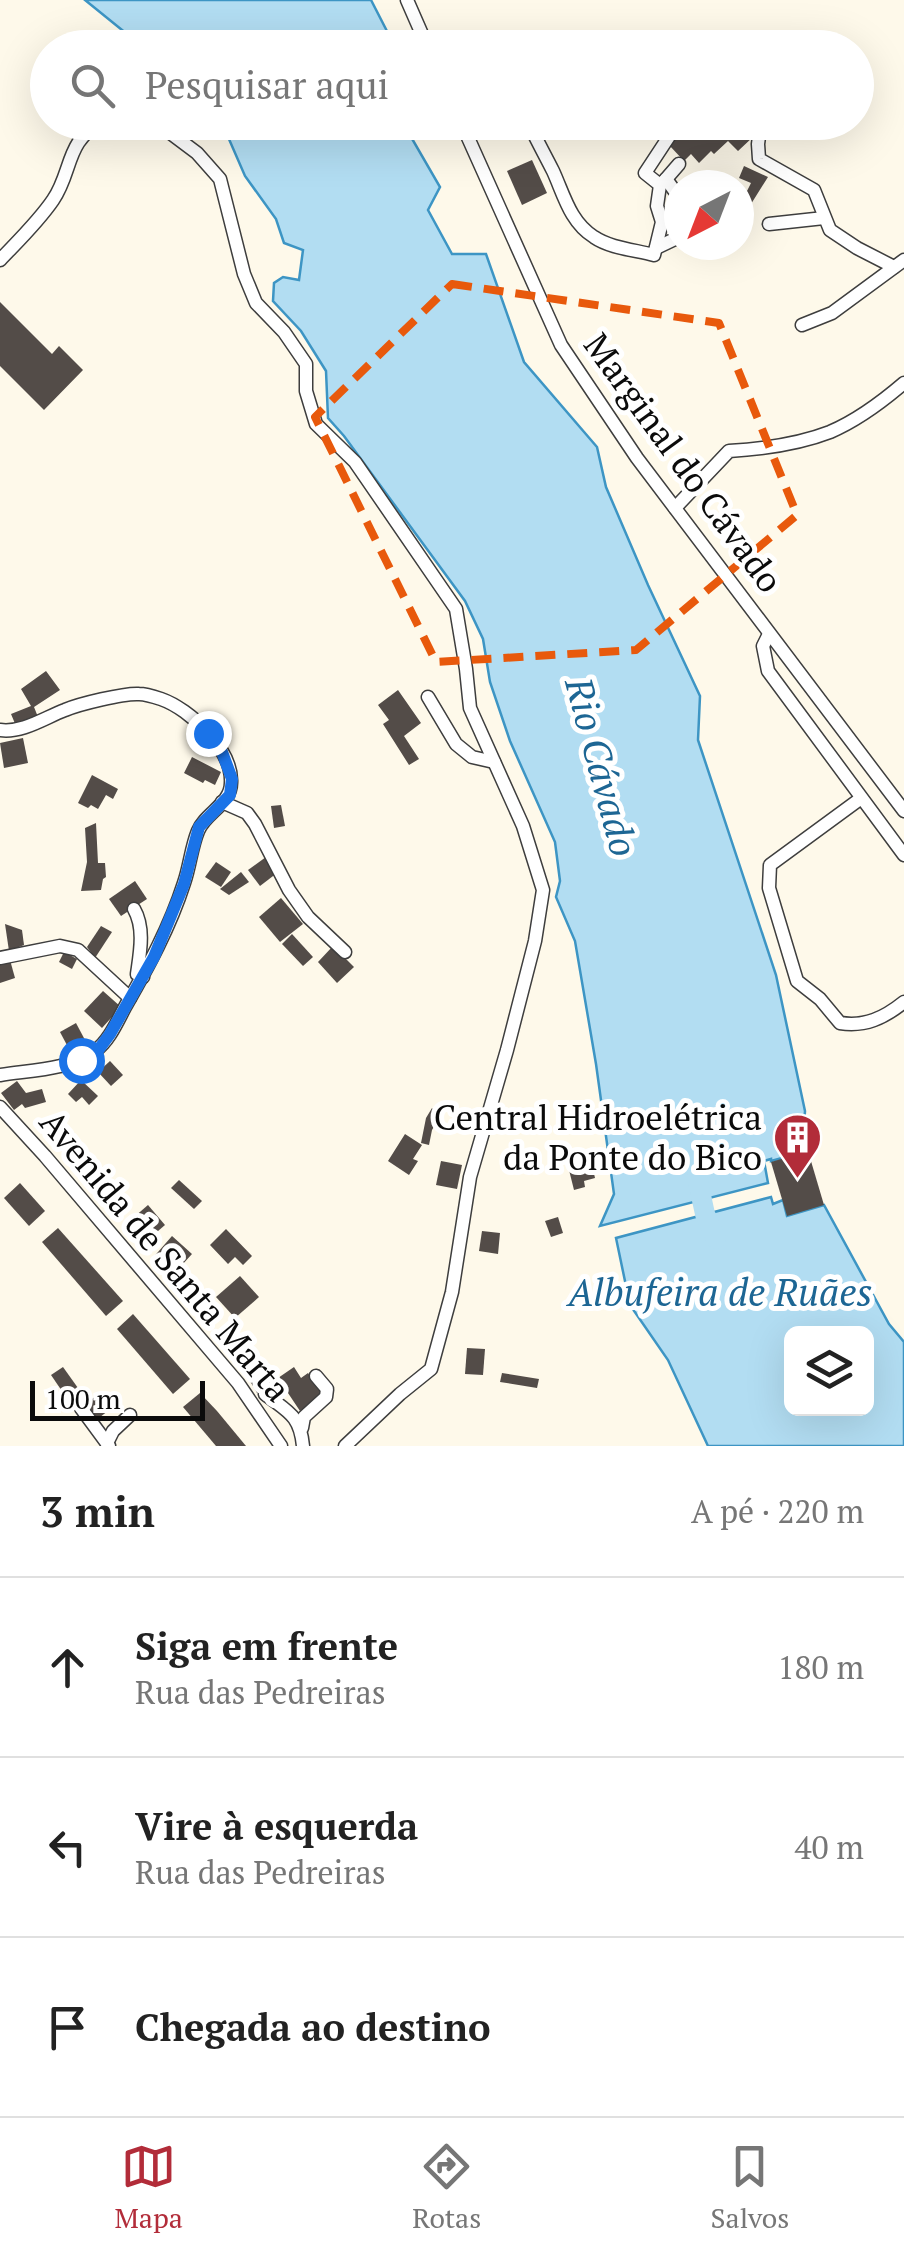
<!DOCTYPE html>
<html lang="pt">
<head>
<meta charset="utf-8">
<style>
  :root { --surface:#fff; --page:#f6f6f6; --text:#222; --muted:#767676; --line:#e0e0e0; --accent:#b22c39 }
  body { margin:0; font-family:"PT Serif",serif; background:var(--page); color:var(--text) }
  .controls { position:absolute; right:30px; bottom:30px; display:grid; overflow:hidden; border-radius:15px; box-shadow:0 10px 40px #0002 }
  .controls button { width:90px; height:90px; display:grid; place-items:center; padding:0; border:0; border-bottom:2px solid var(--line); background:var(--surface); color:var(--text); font:50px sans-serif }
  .compass { position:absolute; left:664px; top:170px; width:90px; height:90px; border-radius:50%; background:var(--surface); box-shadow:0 10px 40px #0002; rotate:222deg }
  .scale { position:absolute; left:30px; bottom:25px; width:175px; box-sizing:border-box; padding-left:10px; border:5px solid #0b0b0b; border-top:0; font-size:28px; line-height:35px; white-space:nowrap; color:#0b0b0b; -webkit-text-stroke:8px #fff; paint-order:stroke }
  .stop { position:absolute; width:30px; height:30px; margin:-22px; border:8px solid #1a73e8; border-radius:50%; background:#fff }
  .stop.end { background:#1a73e8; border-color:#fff; box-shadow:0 2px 10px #0008 }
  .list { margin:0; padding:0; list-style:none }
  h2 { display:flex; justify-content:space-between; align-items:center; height:130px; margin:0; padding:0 40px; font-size:42px }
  h2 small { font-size:32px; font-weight:400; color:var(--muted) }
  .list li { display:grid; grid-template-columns:65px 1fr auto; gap:30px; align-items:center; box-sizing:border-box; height:180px; padding:0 40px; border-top:2px solid var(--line) }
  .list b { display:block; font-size:38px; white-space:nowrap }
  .list p { margin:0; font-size:32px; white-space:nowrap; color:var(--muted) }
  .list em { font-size:32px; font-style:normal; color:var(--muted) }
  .icon { flex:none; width:55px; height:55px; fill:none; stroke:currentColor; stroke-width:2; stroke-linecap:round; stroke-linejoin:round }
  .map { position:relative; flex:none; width:904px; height:1446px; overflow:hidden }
  .search { position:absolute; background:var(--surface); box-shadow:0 10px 40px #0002; left:30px; right:30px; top:30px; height:110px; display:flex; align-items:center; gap:25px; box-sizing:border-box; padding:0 35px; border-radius:55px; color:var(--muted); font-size:38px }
  .sheet { height:670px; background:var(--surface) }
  nav { display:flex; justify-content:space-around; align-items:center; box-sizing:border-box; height:140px; border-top:2px solid var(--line); background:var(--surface); font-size:28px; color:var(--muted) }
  nav a { display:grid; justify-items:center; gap:5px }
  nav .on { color:var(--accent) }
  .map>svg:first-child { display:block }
  .water { fill:#b2ddf2; stroke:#3d95c4; stroke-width:2.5; fill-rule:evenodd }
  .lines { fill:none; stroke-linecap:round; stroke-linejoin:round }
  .river { stroke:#b2ddf2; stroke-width:20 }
  .building { fill:#534c48 }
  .minor-casing { stroke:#3e3e3e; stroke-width:15 }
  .minor { stroke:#fff; stroke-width:12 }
  .route { stroke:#1a73e8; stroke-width:12 }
  .marked { fill:none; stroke:#e8590c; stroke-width:8; stroke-dasharray:20 12; stroke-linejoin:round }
  .labels { text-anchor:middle; stroke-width:10; stroke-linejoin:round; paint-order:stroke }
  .street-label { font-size:35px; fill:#0b0b0b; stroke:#fff }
  .poi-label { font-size:35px; fill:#0b0b0b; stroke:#fff; text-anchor:end }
  .water-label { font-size:38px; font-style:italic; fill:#1d6694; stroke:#fff }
</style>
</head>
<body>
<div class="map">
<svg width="904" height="1446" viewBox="0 0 904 1446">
  <rect width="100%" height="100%" fill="#fef9ea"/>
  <g class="water">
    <path d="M85,0H371L390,37L391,47H143Z"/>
    <path d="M222,123H403L440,187L428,210L452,254H486L524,362L597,447L606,487L648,585L700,696L698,740L776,975L805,1111L803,1140L808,1151L771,1161V1159L764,1161L768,1183L600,1226L614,1194L596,1064L575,941L556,897L560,881L555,842L510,741L490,682L483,639L465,601L344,436L328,418L326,371L301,331L273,301L274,283L283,277L299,280L303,250L284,243L276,219L245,176Z"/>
    <path d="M771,1197L773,1204L783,1200L787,1216L824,1205L889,1324L904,1342V1446H708L668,1360L630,1305L616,1238ZM792,1334H866V1408H792Z"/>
  </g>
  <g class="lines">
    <path class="river" d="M697,1177L705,1214L716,1239"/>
  </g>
  <g class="building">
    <path d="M686,122H747L743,126L753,137L738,151L728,141L714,154L711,151L699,163L691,154L684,161L669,145L685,130L681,127Z"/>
    <path d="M532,160L547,193L522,205L507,171Z"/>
    <path d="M744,166L768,177L751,204L744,197L751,183L739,178Z"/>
    <path d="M0,302L52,354L59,346L83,370L44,410L0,366Z"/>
    <path d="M46,671L60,690L34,707L38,717L16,726L11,714L31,706L21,689Z"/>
    <path d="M398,690L421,723L404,736L419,759L409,765L383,724L389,720L378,705Z"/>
    <path d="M23,738L28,763L4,768L0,743Z"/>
    <path d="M192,757L221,772L215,785L205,780L203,783L184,773Z"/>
    <path d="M92,775L118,789L113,799L106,795L98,809L91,805L88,808L78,803Z"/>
    <path d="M281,805L285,826L274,828L271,806Z"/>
    <path d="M96,823L98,863H105L106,877L103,879L101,890L81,891L87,862L85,828Z"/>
    <path d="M266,857L277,873L260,886L248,870Z"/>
    <path d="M216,862L231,872L221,887L205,877Z"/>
    <path d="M241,872L249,882L229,895L220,889Z"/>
    <path d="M135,881L147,899L121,916L109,899Z"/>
    <path d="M281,898L303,924L280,942L259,917Z"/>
    <path d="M5,924L22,930L24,945L9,951Z"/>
    <path d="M101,926L112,932L95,958L87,947Z"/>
    <path d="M292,934L313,957L303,966L282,944Z"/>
    <path d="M333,946L354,967L337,983L318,962Z"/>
    <path d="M64,952L77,959L72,969L59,962Z"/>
    <path d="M10,960L15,978L0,983V963Z"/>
    <path d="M103,991L121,1007L102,1028L84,1011Z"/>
    <path d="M76,1023L85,1040L69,1049L60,1032Z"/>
    <path d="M110,1061L123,1075L111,1086L98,1072Z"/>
    <path d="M81,1080L98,1096L89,1105L82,1097L76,1102L68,1094Z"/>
    <path d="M17,1081L26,1093L42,1089L46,1102L25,1108L22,1104L14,1110L1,1093Z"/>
    <path d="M432,1108L440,1117L432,1130L429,1145L421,1143L426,1118Z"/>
    <path d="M405,1134L422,1145L413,1159L418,1161L409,1175L388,1161Z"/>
    <path d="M808,1151L824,1205L787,1216L771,1162Z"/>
    <path d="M590,1156L595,1178L584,1181L585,1187L574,1190L567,1162Z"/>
    <path d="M441,1161L462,1165L457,1189L436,1185Z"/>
    <path d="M179,1180L202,1201L194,1209L171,1188Z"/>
    <path d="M20,1183L45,1211L29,1226L4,1198Z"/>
    <path d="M148,1205L165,1225L143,1244L126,1224Z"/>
    <path d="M558,1217L563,1233L551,1237L545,1221Z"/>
    <path d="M58,1228L123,1301L106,1316L42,1242Z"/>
    <path d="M226,1229L252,1256L243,1265L235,1257L228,1264L210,1245Z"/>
    <path d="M482,1231L500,1233L498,1254L479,1251Z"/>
    <path d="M172,1236L192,1254L182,1265L176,1260L165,1273L151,1260Z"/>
    <path d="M240,1276L259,1297L235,1318L216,1297Z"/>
    <path d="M133,1314L190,1379L173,1394L117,1329Z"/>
    <path d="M467,1348L485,1349L483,1375L465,1374Z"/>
    <path d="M63,1367L78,1388L66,1397L51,1375Z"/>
    <path d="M294,1367L301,1378L308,1373L323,1396L300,1411L278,1378Z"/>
    <path d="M269,1370L276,1382L257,1393L250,1381Z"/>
    <path d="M502,1373L539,1379L537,1388L500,1382Z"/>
    <path d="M101,1392L113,1407L95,1421L83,1406Z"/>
    <path d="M200,1393L217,1411L246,1446H216L183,1407Z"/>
  </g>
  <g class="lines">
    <defs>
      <g id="minor">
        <path d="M407,0L428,48"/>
        <path d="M135,122L169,132L197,153L220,179L244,274L256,303L284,332L306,364V391L316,424L355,462L456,609L466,669L470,708L523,826L543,890L535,941L507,1050L470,1177L452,1292L431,1369L400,1394L345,1446"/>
        <path d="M461,122L561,345L637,458L904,811"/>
        <path d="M528,122C536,139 545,155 553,171C564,195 570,222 594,237C610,248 635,250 654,255L662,222L657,206L660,185L645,173L672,132L682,122"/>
        <path d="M761,122L758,144L759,159L814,190L830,230L857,248L894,267"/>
        <path d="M666,179L679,164"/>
        <path d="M660,185L666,179L679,197"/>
        <path d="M769,224L824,218"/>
        <path d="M656,248L679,237"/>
        <path d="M0,260C18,241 38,222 53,200C73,171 65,140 103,122"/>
        <path d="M802,325L832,313L904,260"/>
        <path d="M675,508L729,451C762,449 799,444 830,432C856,421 883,401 904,383"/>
        <path d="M769,634L763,646L768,671L904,855"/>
        <path d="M428,697L456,744L472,757L494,762"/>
        <path d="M0,730C23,733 44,718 65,710C79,704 124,693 139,694C145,694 155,697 161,699C190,709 233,750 231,783C231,804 205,813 198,831C191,848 190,866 184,883C170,927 148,967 125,1007C117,1022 109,1041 95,1051C69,1070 31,1070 0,1075"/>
        <path d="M860,799L770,865L769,888L797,981L820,999L840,1023C865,1027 884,1018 904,1002"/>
        <path d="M222,802L247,813L255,824L289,890L308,917L345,952"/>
        <path d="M134,909C145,928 140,953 137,974L143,977"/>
        <path d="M0,958L60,946L78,950L130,998"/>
        <path d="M0,1107L45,1156L238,1383L281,1446"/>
        <path d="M265,1394C288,1412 300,1415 303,1446"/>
        <path d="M81,1408L109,1446"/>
        <path d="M302,1428L304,1417L326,1397L327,1389L316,1376"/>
        <path d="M107,1443L113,1431L130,1415"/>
      </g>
    </defs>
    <use href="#minor" class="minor-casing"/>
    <use href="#minor" class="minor"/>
  </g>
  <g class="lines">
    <path class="route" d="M81,1060L99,1049L110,1034L154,957L184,884L199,827L230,795L232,779L222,752L208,733"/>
  </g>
  <path class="marked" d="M452,284L719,323L797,515L636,650L436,662L315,417Z"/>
  <defs>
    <symbol id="building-pin" viewBox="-11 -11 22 30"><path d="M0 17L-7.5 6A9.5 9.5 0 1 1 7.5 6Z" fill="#b22c39" stroke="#fff"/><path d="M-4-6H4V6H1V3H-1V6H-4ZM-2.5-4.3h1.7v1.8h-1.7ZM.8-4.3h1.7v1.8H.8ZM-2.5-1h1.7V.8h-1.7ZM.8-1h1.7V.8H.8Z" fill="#fff"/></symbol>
  </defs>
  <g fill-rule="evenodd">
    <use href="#building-pin" x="770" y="1110" width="55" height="75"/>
  </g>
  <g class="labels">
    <g class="street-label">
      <text transform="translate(683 463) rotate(54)" y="12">Marginal do Cávado</text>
      <text transform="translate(165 1256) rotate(50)" y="12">Avenida de Santa Marta</text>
    </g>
    <g class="poi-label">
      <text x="762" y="1130">Central Hidroelétrica<tspan x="762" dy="40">da Ponte do Bico</tspan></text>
    </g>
    <g class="water-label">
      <text transform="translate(601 767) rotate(75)" y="13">Rio Cávado</text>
      <text x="720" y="1306">Albufeira de Ruães</text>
    </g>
  </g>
</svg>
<div class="controls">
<button><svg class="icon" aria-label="layers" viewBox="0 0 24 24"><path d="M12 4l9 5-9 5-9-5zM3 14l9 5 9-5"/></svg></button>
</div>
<svg class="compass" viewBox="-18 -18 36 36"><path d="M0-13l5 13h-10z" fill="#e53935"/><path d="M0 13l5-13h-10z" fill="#767676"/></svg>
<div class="scale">100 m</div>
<div class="stop" style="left:81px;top:1060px"></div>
<div class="stop end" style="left:208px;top:733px"></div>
<div class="search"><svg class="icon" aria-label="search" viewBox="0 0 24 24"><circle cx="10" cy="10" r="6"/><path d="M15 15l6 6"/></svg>Pesquisar aqui</div>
</div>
<section class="sheet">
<h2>3 min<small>A pé · 220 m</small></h2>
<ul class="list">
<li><svg class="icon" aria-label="ahead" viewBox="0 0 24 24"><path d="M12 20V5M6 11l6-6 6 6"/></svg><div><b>Siga em frente</b><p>Rua das Pedreiras</p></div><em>180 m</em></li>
<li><svg class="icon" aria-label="left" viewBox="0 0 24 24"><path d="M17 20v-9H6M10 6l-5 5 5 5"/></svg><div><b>Vire à esquerda</b><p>Rua das Pedreiras</p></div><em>40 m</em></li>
<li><svg class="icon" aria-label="arrive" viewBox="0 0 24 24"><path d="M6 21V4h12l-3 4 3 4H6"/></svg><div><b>Chegada ao destino</b></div></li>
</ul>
</section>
<nav>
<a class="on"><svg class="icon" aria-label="map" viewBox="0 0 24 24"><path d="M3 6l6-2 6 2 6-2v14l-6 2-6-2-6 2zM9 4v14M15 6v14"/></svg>Mapa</a>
<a><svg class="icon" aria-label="directions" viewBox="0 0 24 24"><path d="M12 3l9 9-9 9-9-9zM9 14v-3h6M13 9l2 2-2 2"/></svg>Rotas</a>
<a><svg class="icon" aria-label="saved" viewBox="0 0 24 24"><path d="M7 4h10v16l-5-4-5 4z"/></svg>Salvos</a>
</nav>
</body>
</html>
